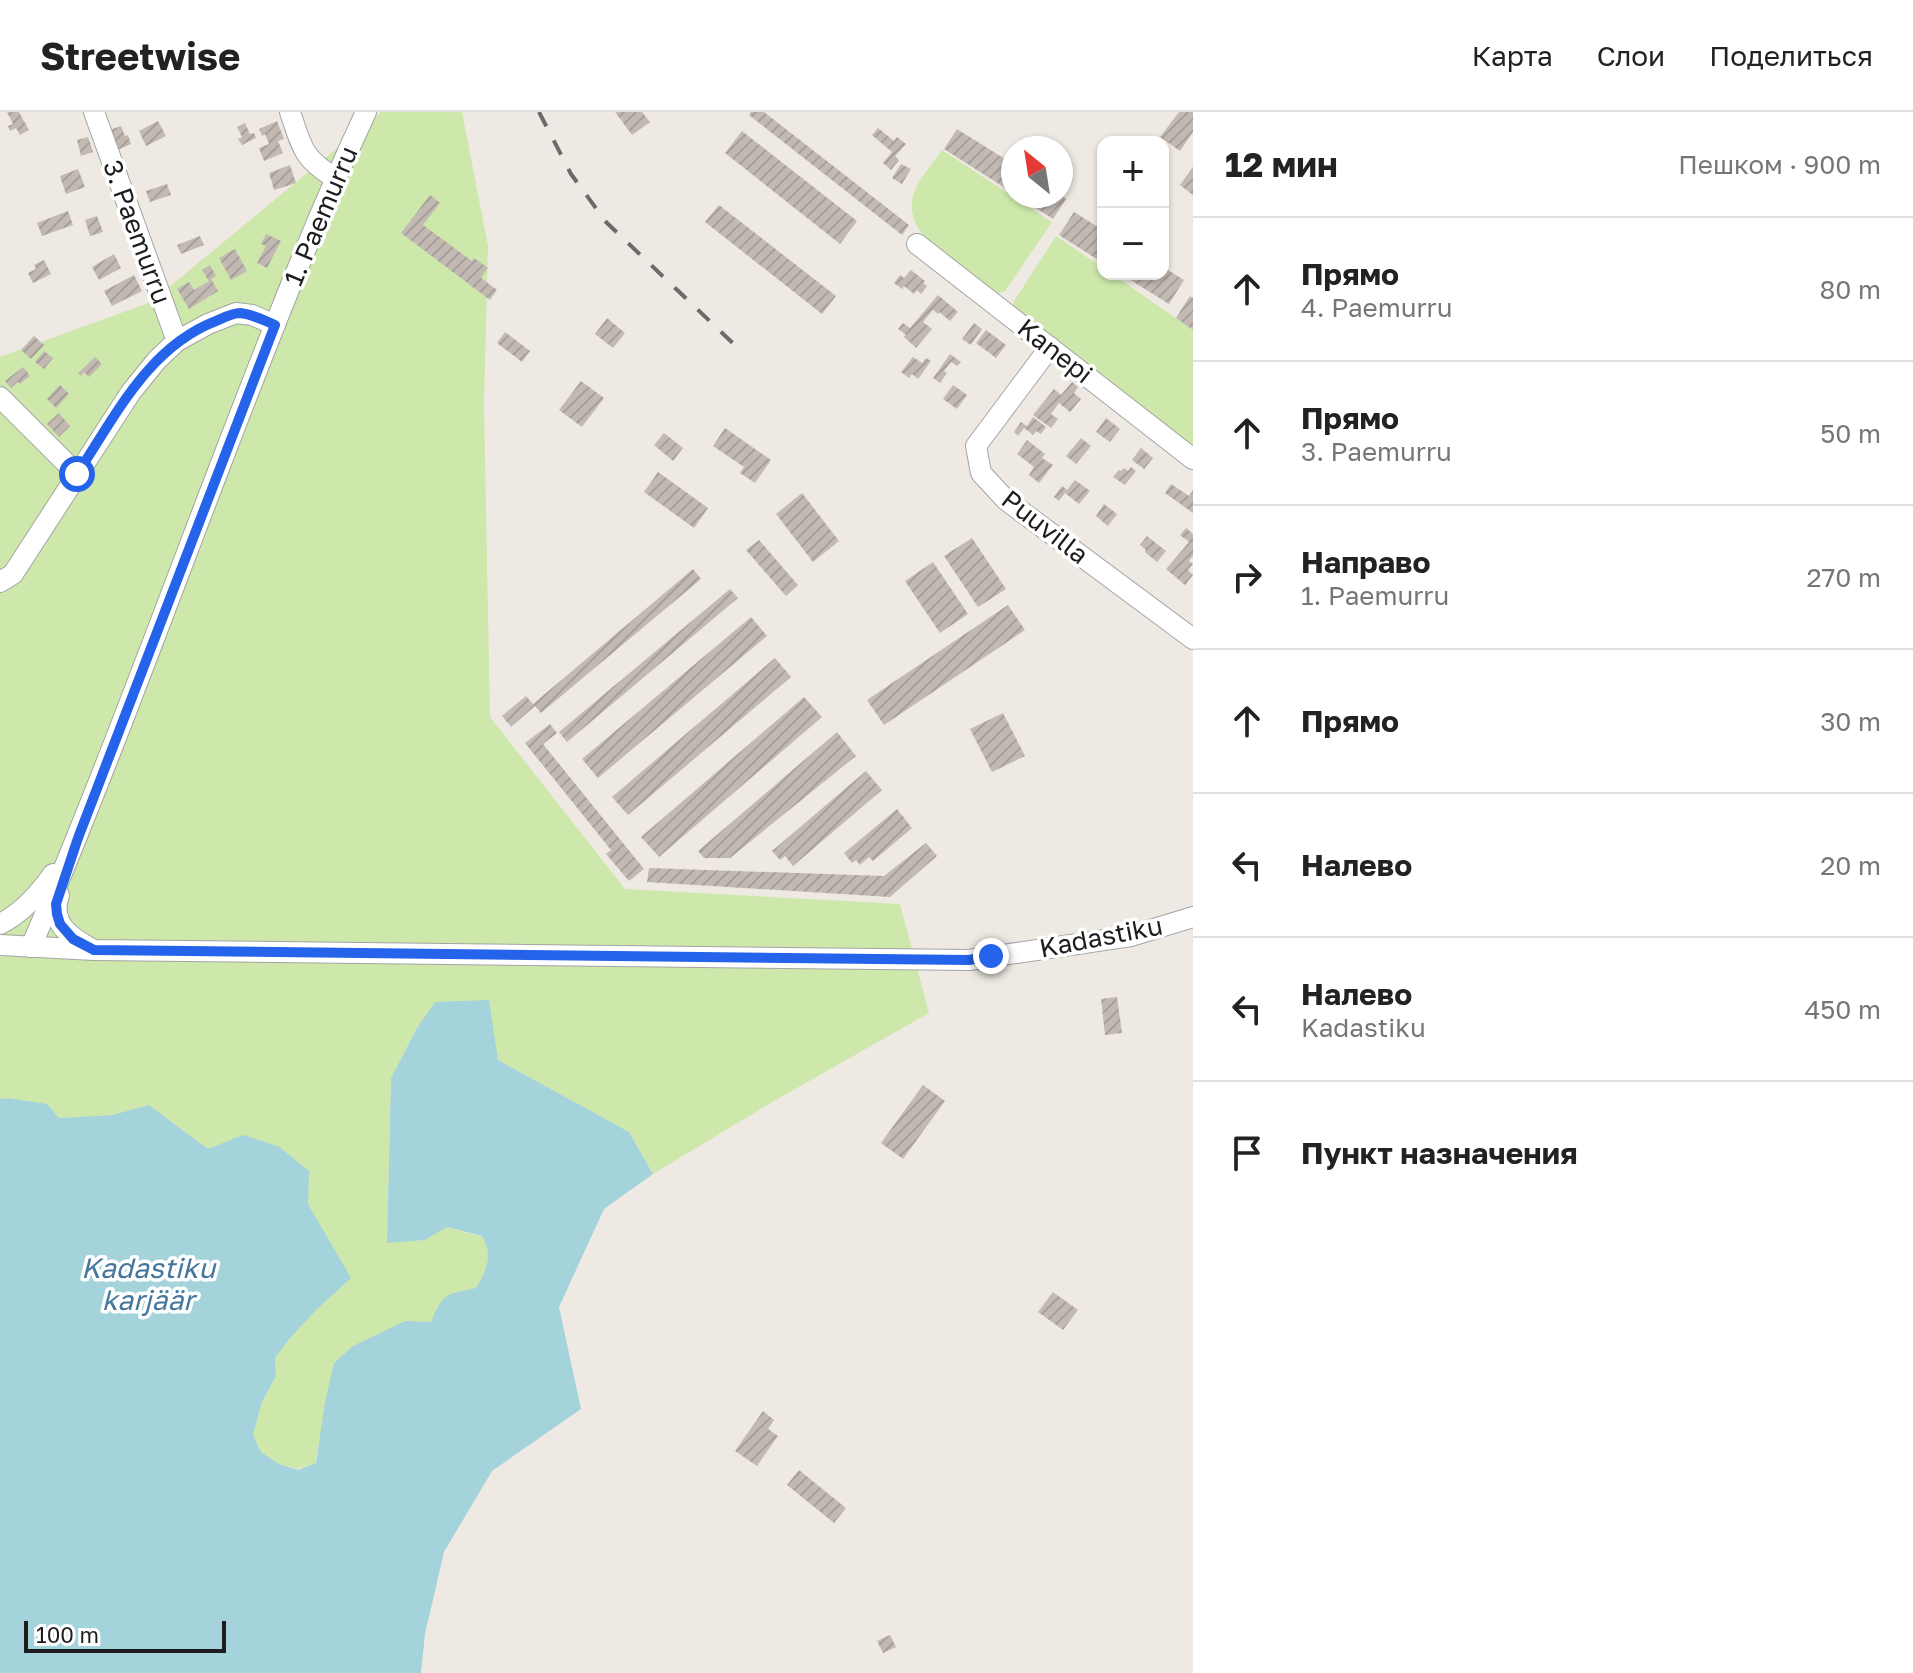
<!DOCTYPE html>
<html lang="ru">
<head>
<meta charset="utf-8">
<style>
  :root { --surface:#fff; --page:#f2f2f2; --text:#222; --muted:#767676; --line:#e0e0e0 }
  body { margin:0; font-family:"Golos Text",sans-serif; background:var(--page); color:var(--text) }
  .controls { position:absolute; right:24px; top:24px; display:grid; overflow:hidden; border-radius:16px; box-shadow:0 2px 6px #0004 }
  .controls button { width:72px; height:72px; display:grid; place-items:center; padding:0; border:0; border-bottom:2px solid var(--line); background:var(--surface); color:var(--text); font:40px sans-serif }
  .compass { position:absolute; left:1001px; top:24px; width:72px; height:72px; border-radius:50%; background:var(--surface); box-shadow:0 2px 6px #0004; rotate:330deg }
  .scale { position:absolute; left:24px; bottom:20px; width:202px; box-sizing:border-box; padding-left:8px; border:4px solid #1d1d1d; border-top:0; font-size:22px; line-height:28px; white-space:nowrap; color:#1d1d1d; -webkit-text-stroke:6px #fff; paint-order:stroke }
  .stop { position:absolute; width:24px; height:24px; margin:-18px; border:6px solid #2563eb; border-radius:50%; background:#fff }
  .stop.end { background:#2563eb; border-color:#fff; box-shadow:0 2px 8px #0008 }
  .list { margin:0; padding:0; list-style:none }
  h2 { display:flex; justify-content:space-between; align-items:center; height:104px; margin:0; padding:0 32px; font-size:34px }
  h2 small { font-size:26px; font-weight:400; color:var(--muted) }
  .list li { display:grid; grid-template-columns:52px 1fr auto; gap:24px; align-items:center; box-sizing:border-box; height:144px; padding:0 32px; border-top:2px solid var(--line) }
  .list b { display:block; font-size:30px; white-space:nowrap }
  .list p { margin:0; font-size:26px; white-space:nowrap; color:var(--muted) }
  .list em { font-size:26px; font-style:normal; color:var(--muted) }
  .icon { flex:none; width:44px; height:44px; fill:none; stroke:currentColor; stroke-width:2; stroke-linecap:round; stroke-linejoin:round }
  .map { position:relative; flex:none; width:1193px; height:1561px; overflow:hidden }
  header { display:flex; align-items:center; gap:48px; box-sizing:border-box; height:112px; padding:0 40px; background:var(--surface); border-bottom:2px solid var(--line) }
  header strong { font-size:38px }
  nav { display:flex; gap:44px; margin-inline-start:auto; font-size:28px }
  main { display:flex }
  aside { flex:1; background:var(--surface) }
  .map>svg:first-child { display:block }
  .grass { fill:#cde8aa }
  .water { fill:#a4d3db }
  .building { fill:url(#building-hatch) }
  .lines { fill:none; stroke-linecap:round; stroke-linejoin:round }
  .minor-casing { stroke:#a4a4a4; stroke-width:22 }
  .minor { stroke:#fff; stroke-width:20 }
  .rail { stroke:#6b6b6b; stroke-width:4; stroke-dasharray:16 16; stroke-linecap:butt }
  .route { stroke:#2563eb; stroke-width:10 }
  .labels { text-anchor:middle; stroke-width:7; stroke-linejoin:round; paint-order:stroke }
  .street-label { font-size:26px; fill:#1d1d1d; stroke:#fff }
  .water-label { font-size:28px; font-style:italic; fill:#46779c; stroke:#fff }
</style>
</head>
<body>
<header>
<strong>Streetwise</strong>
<nav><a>Карта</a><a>Слои</a><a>Поделиться</a></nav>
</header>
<main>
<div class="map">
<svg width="1193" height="1561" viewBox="0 0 1193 1561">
  <defs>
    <pattern id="building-hatch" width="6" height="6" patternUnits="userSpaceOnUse" patternTransform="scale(2)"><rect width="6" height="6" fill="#c3b9b3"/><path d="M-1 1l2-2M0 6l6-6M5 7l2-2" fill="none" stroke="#a79f9a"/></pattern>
  </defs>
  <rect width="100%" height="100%" fill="#eeeae3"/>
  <g class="grass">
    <path d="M381,0H462L488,134L484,292L490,605L625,777L900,792L929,901L774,989L653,1062L629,1020L498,948L435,890L417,916L391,966L387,1130L425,1128L447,1115L483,1125C494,1144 486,1159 476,1176L453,1181L431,1210L353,1234L334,1251L315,1352L297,1357L279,1352L261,1340L253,1323L262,1290L276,1264L275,1246L290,1226L317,1196L350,1166L308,1092L208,1037L149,993L112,1003L58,1006L47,992L8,986L0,987V245L151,190Z"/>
    <path d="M942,38L1052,110L1005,179L996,182L930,132C895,93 917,72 942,38Z"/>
    <path d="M1056,124L1103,156V162H1112L1193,218V340L1013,194V191Z"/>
  </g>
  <path class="water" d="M489,888L498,948L629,1020L653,1062L604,1097L559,1195L581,1297L492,1359L444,1440L425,1522L421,1561H0V987L8,986L47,992L59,1006L112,1003L149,993L208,1037L243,1023L278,1034L309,1059L308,1092L351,1166L317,1197L290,1226L275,1246L276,1264L262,1290L253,1323L261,1340L279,1352L298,1358L316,1351L325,1290L334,1251L353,1234L405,1209L431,1210C443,1181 446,1182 476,1176C486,1159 494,1143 482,1124L447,1115L425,1128L387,1131L391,966L417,916L435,890Z"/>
  <g class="building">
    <path d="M7,0H19L29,18L20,23L16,16L10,19L8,14L13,12Z"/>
    <path d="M615,0H642L650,10L632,23Z"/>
    <path d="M751,0H764L909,113L902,123L749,3Z"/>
    <path d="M1179,0H1193V20L1180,39L1160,25Z"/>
    <path d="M158,9L166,24L146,34L139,19Z"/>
    <path d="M277,9L284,27L278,29L283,41L264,49L259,36L269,32L265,22L262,24L259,17Z"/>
    <path d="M245,11L250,22L254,21L256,26L242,33L238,27L242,25L237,15Z"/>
    <path d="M121,14L125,24L128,23L131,32L115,39L107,19Z"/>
    <path d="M878,16L894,29L897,25L906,32L895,44L899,48L891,58L883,51L892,40L872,23Z"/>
    <path d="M957,17L1013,52V81L944,37Z"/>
    <path d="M742,19L857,109L840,132L725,41Z"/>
    <path d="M88,25L93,40L81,44L77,28Z"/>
    <path d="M901,52L911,57L902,72L892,66Z"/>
    <path d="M290,53L296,71L274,78L269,61Z"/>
    <path d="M1193,55V83L1180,73Z"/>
    <path d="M78,57L85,75L66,82L60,64Z"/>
    <path d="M167,72L171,83L150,90L146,79Z"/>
    <path d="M430,83L440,91L423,113L472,149L474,146L488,156L481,166L497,178L490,188L401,121Z"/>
    <path d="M1017,84H1062L1066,87L1053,107Z"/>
    <path d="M719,93L836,184L822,202L705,110Z"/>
    <path d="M68,99L73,113L42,124L37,111Z"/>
    <path d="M1074,100L1103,118V151L1059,123Z"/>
    <path d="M97,104L103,120L90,124L85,108Z"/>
    <path d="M266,122L281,129L267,156L257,151L266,134L261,132Z"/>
    <path d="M200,124L204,133L181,142L177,133Z"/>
    <path d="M235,137L247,159L231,168L219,146Z"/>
    <path d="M114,142L121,156L99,168L92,155Z"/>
    <path d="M44,148L51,162L33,171L28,161L36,157L34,153Z"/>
    <path d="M210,153L216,164L211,167L218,179L189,197L177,177L189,170L194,178L209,169L202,158Z"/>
    <path d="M1163,155L1184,168L1169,192L1121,162H1163Z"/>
    <path d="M911,158L925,169L923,171L927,174L921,182L917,178L914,182L904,174L902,177L894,171L900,163L904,166Z"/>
    <path d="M134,163L142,179L112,194L104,179Z"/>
    <path d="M938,183L958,200L950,209L939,200L938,202L933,198L923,210L932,217L916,236L904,225L906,223L898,217L903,211L910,216Z"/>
    <path d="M1190,184L1193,186V218L1176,206Z"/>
    <path d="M607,206L625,221L613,236L595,222Z"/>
    <path d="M974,211L982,217L971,233L962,227Z"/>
    <path d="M986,218L1006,233L996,246L976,231Z"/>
    <path d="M505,220L530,239L522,250L497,231Z"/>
    <path d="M34,224L44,233L31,247L21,238Z"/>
    <path d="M44,239L53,246L44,257L35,250Z"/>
    <path d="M950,242L961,250L957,254L951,250L944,259L947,261L940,271L933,266Z"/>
    <path d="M95,245L102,252L89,265L84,260L81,264L78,261Z"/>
    <path d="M913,245L922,251L926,246L931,249L918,267L912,262L909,266L901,260Z"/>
    <path d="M23,255L30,264L20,272L18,270L11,276L5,269Z"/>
    <path d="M581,269L604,286L582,315L559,298Z"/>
    <path d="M1072,270L1078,275L1074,281L1081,287L1070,300L1059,291L1051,302L1058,307L1051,316L1033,303L1054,277L1061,283Z"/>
    <path d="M60,273L69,282L56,296L47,287Z"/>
    <path d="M953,273L967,283L957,297L943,287Z"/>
    <path d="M59,301L70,314L59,325L47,312Z"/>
    <path d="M1033,305L1046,315L1041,322L1036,319L1033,323L1024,316L1018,324L1014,320L1021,310L1027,314Z"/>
    <path d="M1106,306L1120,317L1110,330L1096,320Z"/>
    <path d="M725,316L771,348L755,371L740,361L744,355L713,334Z"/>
    <path d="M664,321L683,336L673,349L654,333Z"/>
    <path d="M1081,326L1091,334L1076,352L1066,344Z"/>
    <path d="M1027,328L1045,342L1042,346L1053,353L1039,371L1029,363L1034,355L1017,342Z"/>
    <path d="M1141,336L1153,346L1144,357L1132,348Z"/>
    <path d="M1131,355L1136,359L1125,373L1113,365L1119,358L1121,359L1124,356L1128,359Z"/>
    <path d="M658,360L708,396L694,416L644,380Z"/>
    <path d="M1075,368L1090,379L1079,392L1065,381L1059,389L1054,385L1062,374L1067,378Z"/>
    <path d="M1171,372L1189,384L1193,378V401L1165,381Z"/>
    <path d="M802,381L839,429L813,450L776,402Z"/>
    <path d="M1104,392L1117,402L1108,414L1096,404Z"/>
    <path d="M1186,416L1193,422V444L1189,449L1193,452L1188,458L1193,463L1185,473L1166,457L1189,430L1180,423Z"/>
    <path d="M1147,424L1166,439L1157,450L1145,440L1146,438L1140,433Z"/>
    <path d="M972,426L1006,477L978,495L944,444Z"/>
    <path d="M759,428L798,473L786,484L746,438Z"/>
    <path d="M933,450L968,502L940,521L905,469Z"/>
    <path d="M693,457L701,467L541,601L535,594L511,615L502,604L526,584L533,592Z"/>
    <path d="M730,477L738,486L567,630L559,620Z"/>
    <path d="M1008,493L1025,518L884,613L867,588Z"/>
    <path d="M751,505L767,524L598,666L582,647Z"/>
    <path d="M775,546L791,565L628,703L612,685Z"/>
    <path d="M804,585L822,605L659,745L641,725Z"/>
    <path d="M1003,601L1025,644L992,660L970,617Z"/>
    <path d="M550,612L557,621L543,632L644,757L629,769L606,742L611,738L525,631Z"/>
    <path d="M837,620L856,644L730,746H704L698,739Z"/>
    <path d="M866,659L882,678L793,754L785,744L780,748L772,739Z"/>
    <path d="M897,697L912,716L873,749L869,745L860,753L856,748L852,751L844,741Z"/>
    <path d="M926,731L937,744L890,785L647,770L649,756L884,764Z"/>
    <path d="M1117,885L1122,921L1105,923L1101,887Z"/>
    <path d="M923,973L945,989L903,1047L881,1031Z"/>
    <path d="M1053,1180L1078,1198L1063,1218L1038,1200Z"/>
    <path d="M763,1299L774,1308L768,1317L778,1324L757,1354L735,1339Z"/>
    <path d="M799,1358L846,1396L834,1411L787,1373Z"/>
    <path d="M890,1523L896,1535L883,1541L877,1529Z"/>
  </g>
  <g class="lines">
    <defs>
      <g id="minor">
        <path d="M94,0L177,229"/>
        <path d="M290,0C302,35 302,46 335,66"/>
        <path d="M917,132L1193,347"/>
        <path d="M1050,235L976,334L981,361L1006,388L1193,527"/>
        <path d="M0,285L77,362"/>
        <path d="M0,470L13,462L131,280L157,248L177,229L208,212L236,201L252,203L275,213"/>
        <path d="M59,783C49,811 70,825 92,837"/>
        <path d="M0,812C22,801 39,782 53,762"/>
        <path d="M0,833L94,838L969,848L1131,824L1193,805"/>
        <path d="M31,835C100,674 160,510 223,346C268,229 313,113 366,0"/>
      </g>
    </defs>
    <use href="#minor" class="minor-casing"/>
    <use href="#minor" class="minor"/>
    <path class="rail" d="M539,0L571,62L606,110L741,239"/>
  </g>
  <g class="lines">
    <path class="route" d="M77,362C115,305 148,235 216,209C223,206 232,201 240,201C252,202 263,208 275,213L78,726L56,792L57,802L60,812L73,827L94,838L969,848L991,844"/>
  </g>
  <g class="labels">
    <g class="street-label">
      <text transform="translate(321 104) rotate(-67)" y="9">1. Paemurru</text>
      <text transform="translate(137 120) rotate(70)" y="9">3. Paemurru</text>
      <text transform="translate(1055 239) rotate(38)" y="9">Kanepi</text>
      <text transform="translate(1045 415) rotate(38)" y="9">Puuvilla</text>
      <text transform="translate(1101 825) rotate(-11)" y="9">Kadastiku</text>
    </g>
    <g class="water-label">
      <text x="148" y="1166">Kadastiku<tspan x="148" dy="32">karjäär</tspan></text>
    </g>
  </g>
</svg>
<div class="controls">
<button>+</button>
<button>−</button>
</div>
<svg class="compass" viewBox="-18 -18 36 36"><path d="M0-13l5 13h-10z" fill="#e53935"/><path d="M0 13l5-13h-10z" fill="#767676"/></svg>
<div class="scale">100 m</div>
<div class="stop" style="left:77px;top:362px"></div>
<div class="stop end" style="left:991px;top:844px"></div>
</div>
<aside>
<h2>12 мин<small>Пешком · 900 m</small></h2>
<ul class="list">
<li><svg class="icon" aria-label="ahead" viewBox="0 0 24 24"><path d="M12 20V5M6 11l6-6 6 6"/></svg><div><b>Прямо</b><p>4. Paemurru</p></div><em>80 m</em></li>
<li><svg class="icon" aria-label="ahead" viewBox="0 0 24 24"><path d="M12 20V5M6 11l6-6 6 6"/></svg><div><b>Прямо</b><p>3. Paemurru</p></div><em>50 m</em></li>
<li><svg class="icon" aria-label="right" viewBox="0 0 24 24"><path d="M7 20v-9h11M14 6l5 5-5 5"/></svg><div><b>Направо</b><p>1. Paemurru</p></div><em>270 m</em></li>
<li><svg class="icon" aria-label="ahead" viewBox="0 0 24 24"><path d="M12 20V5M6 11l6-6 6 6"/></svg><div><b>Прямо</b></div><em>30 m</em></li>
<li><svg class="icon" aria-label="left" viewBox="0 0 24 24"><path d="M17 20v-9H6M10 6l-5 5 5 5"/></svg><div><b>Налево</b></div><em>20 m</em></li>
<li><svg class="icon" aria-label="left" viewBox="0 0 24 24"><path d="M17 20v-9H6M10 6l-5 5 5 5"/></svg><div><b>Налево</b><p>Kadastiku</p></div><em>450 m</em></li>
<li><svg class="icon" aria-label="arrive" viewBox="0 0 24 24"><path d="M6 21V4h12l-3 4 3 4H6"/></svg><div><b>Пункт назначения</b></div></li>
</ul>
</aside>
</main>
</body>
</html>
